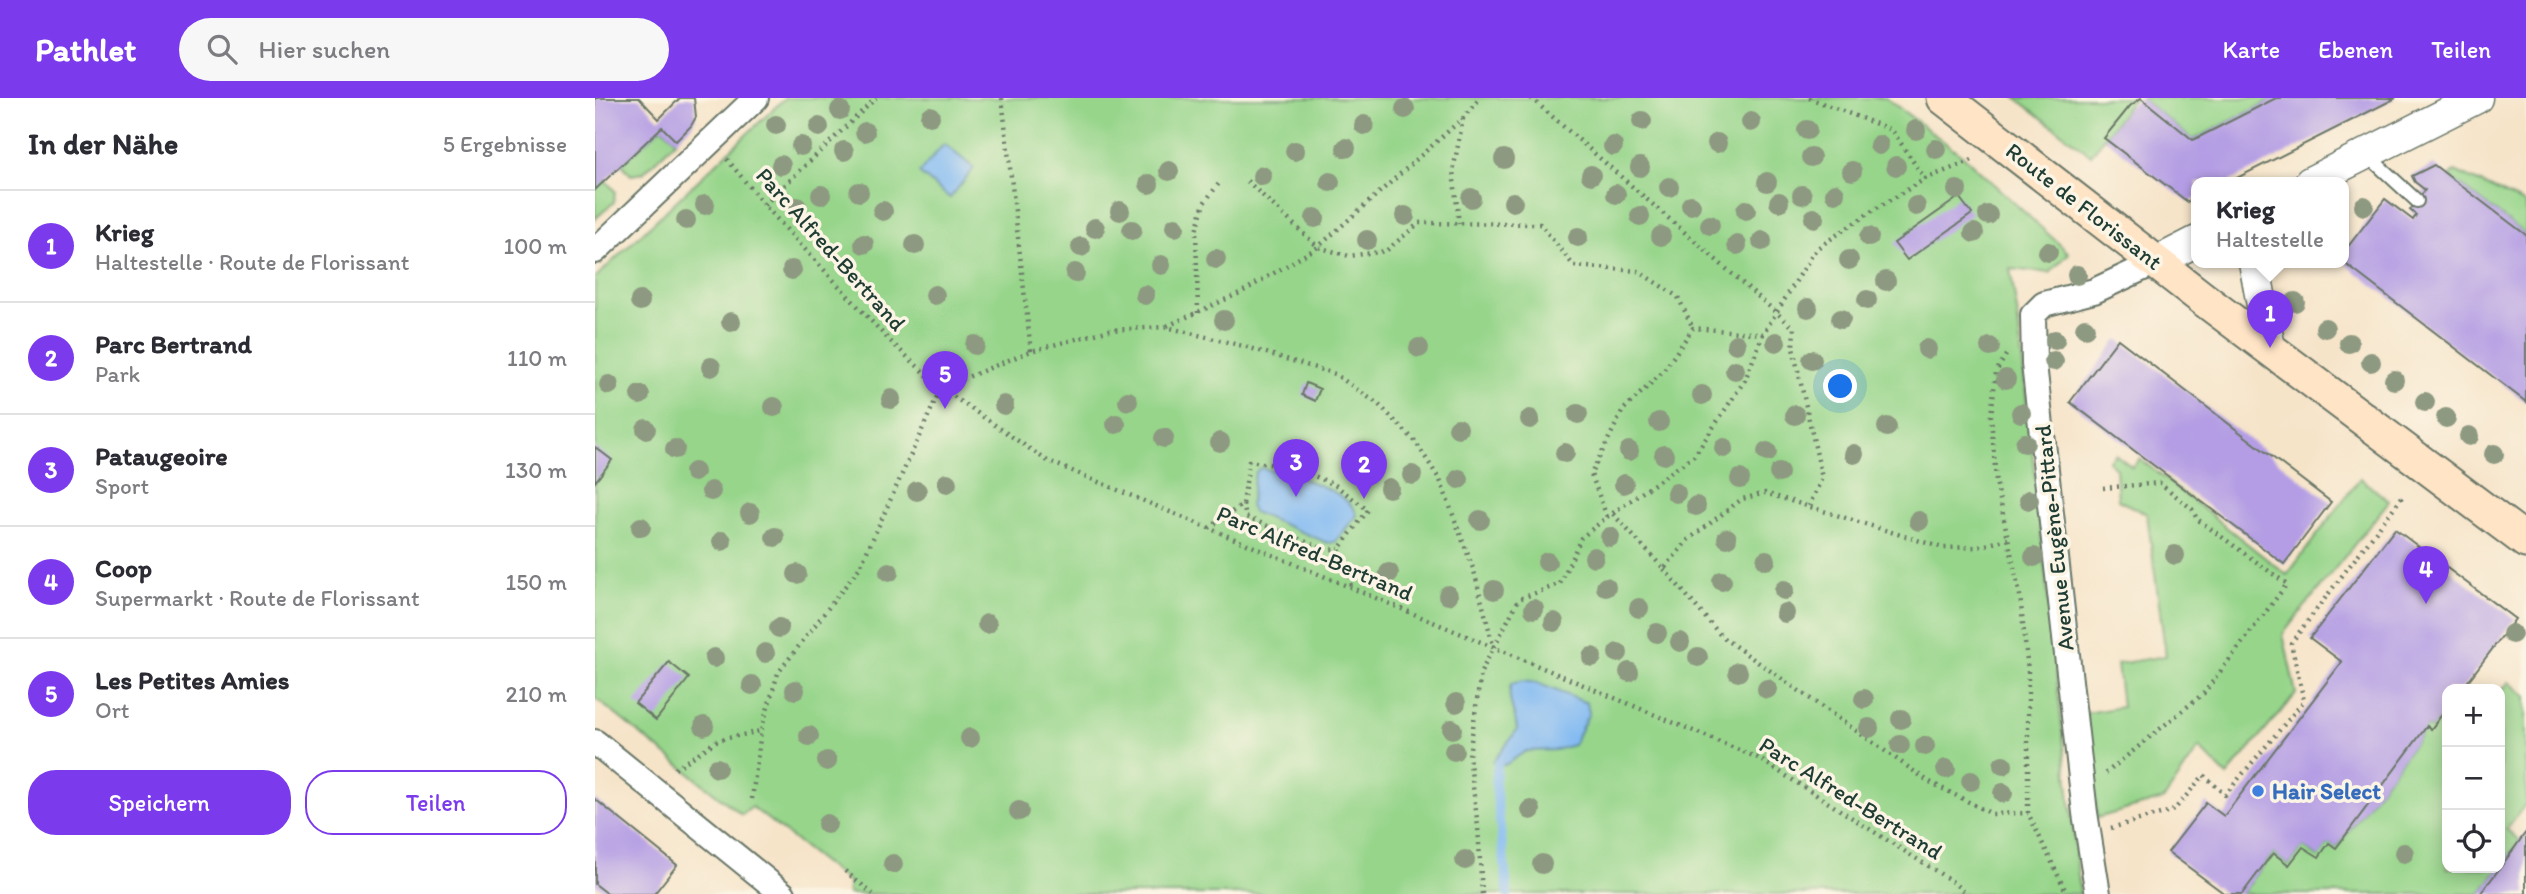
<!DOCTYPE html>
<html lang="de">
<head>
<meta charset="utf-8">
<style>
  :root { --surface:#fff; --page:#f7f7f7; --text:#2b2b33; --muted:#7c7c81; --line:#e1e1e2; --accent:#7c3aed }
  body { margin:0; font-family:Itim,sans-serif; background:var(--page); color:var(--text) }
  .controls { position:absolute; right:21px; bottom:21px; display:grid; overflow:hidden; border-radius:14px; box-shadow:0 4px 18px #0003 }
  .controls button { width:63px; height:63px; display:grid; place-items:center; padding:0; border:0; border-bottom:2px solid var(--line); background:var(--surface); color:var(--text); font:35px sans-serif }
  .you { position:absolute; left:1246px; top:289px; width:24px; height:24px; margin:-18px; border:5px solid #fff; border-radius:50%; background:#1a73e8; box-shadow:0 0 0 10px #1a73e833 }
  .badge { display:grid; place-items:center; width:46px; height:46px; border-radius:50%; background:var(--accent); color:#fff; font-size:23px; font-weight:700 }
  .pin { position:absolute; translate:-50% -58px; filter:drop-shadow(0 2px 4px #0008) }
  .pin::after { content:''; position:absolute; top:37px; width:24px; height:21px; background:inherit; clip-path:polygon(0 0,100% 0,50% 100%) }
  .popup { position:absolute; left:1596px; top:79px; width:158px; height:91px; box-sizing:border-box; display:grid; place-content:center; border-radius:14px; background:var(--surface); filter:drop-shadow(0 2px 5px #0005); font-size:23px; white-space:nowrap; color:var(--muted) }
  .popup b { font-size:26px; color:var(--text) }
  .popup::after { content:''; position:absolute; left:50%; top:100%; margin-left:-14px; border:14px solid transparent; border-top-color:var(--surface) }
  .list { margin:0; padding:0; list-style:none }
  h2 { display:flex; justify-content:space-between; align-items:center; height:91px; margin:0; padding:0 28px; font-size:30px }
  h2 small { font-size:23px; font-weight:400; color:var(--muted) }
  .list li { display:grid; grid-template-columns:46px 1fr auto; gap:21px; align-items:center; box-sizing:border-box; height:112px; padding:0 28px; border-top:2px solid var(--line) }
  .list b { display:block; font-size:26px; white-space:nowrap }
  .list p { margin:0; font-size:23px; white-space:nowrap; color:var(--muted) }
  .list em { font-size:23px; font-style:normal; color:var(--muted) }
  .actions { display:flex; gap:14px; padding:21px 28px }
  .actions a { flex:1; padding:16px 0; border:2px solid var(--accent); border-radius:28px; text-align:center; font-size:24px; color:var(--accent) }
  .actions .main { background:var(--accent); color:#fff }
  .icon { flex:none; width:38px; height:38px; fill:none; stroke:currentColor; stroke-width:2; stroke-linecap:round; stroke-linejoin:round }
  .map { position:relative; flex:none; width:1931px; height:796px; overflow:hidden }
  header { display:flex; align-items:center; gap:42px; box-sizing:border-box; height:98px; padding:0 35px; background:var(--accent); color:#fff }
  header strong { font-size:33px }
  nav { display:flex; gap:38px; margin-inline-start:auto; font-size:24px }
  .search { width:490px; height:63px; background:var(--page); display:flex; align-items:center; gap:18px; box-sizing:border-box; padding:0 24px; border-radius:38px; color:var(--muted); font-size:26px }
  main { display:flex }
  aside { flex:1; background:var(--surface) }
  .map>svg:first-child { display:block }
  .green { fill:#97d58b; stroke:#5b8960; stroke-width:2 }
  .water { fill:#82baf2; stroke:#507c93; stroke-width:2 }
  .lines { fill:none; stroke-linecap:round; stroke-linejoin:round }
  .stream { stroke:#82baf2; stroke-width:9 }
  .building { fill:#b49de4 }
  .service-casing { stroke:#6a7768; stroke-width:16 }
  .minor-casing { stroke:#6a7768; stroke-width:28 }
  .tertiary-casing { stroke:#6a7768; stroke-width:33 }
  .secondary-casing { stroke:#6a7768; stroke-width:37 }
  .path { stroke:#6a7768; stroke-width:4.5; stroke-dasharray:2 5; stroke-linecap:butt }
  .service { stroke:#fff; stroke-width:12 }
  .minor { stroke:#fff; stroke-width:24 }
  .tertiary { stroke:#fff; stroke-width:30 }
  .secondary { stroke:#ffe4c6; stroke-width:33 }
  .tree { fill:#8d9980 }
  .shop-dot { fill:#3f7fe0; stroke:#fcf5e5; stroke-width:2.5 }
  .labels { text-anchor:middle; stroke-width:7; stroke-linejoin:round; paint-order:stroke }
  .street-label { font-size:23px; fill:#1f3d34; stroke:#fcf5e5 }
  .shop-label { font-size:23px; font-weight:bold; fill:#366cbe; stroke:#fcf5e5; text-anchor:start }
</style>
</head>
<body>
<header>
<strong>Pathlet</strong>
<div class="search"><svg class="icon" aria-label="search" viewBox="0 0 24 24"><circle cx="10" cy="10" r="6"/><path d="M15 15l6 6"/></svg>Hier suchen</div>
<nav><a>Karte</a><a>Ebenen</a><a>Teilen</a></nav>
</header>
<main>
<aside>
<h2>In der Nähe<small>5 Ergebnisse</small></h2>
<ul class="list">
<li><span class="badge">1</span><div><b>Krieg</b><p>Haltestelle · Route de Florissant</p></div><em>100 m</em></li>
<li><span class="badge">2</span><div><b>Parc Bertrand</b><p>Park</p></div><em>110 m</em></li>
<li><span class="badge">3</span><div><b>Pataugeoire</b><p>Sport</p></div><em>130 m</em></li>
<li><span class="badge">4</span><div><b>Coop</b><p>Supermarkt · Route de Florissant</p></div><em>150 m</em></li>
<li><span class="badge">5</span><div><b>Les Petites Amies</b><p>Ort</p></div><em>210 m</em></li>
</ul>
<div class="actions"><a class="main">Speichern</a><a>Teilen</a></div>
</aside>
<div class="map">
<svg width="1931" height="796" viewBox="0 0 1931 796">
  <rect width="100%" height="100%" fill="#fcf5e5"/>
  <filter id="ink" filterUnits="userSpaceOnUse"><feTurbulence type="fractalNoise" baseFrequency=".0143" numOctaves="2"/><feDisplacementMap in="SourceGraphic" scale="14" xChannelSelector="R" yChannelSelector="G"/><feConvolveMatrix kernelMatrix="1 2 1 2 8 2 1 2 1" color-interpolation-filters="sRGB"/></filter>
  <filter id="wash" filterUnits="userSpaceOnUse"><feTurbulence type="fractalNoise" baseFrequency=".00686" numOctaves="4" result="noise"/><feDisplacementMap in="SourceGraphic" scale="28" xChannelSelector="R" yChannelSelector="G"/><feGaussianBlur stdDeviation="1.57" result="paint"/><feColorMatrix in="noise" values="0 0 0 0 0 0 0 0 0 0 0 0 0 0 0 0 0 1.4 0 .05"/><feComposite in="paint" operator="in"/></filter>
  <g filter="url(#wash)">
    <rect width="100%" height="100%" fill="#f6e4c9"/>
    <g class="green">
      <path d="M190,0H1291L1368,58L1474,155L1455,175L1415,171L1422,213L1485,796H253V784L157,709L147,717L0,600V180Z"/>
      <path d="M1421,0H1539L1496,57Z"/>
      <path d="M1546,0H1681L1598,42Z"/>
      <path d="M67,29L81,43L48,75L36,77L27,66Z"/>
      <path d="M1860,73L1931,106V137L1855,79Z"/>
      <path d="M10,82L20,93L19,104L0,121V92Z"/>
      <path d="M1520,356L1537,369L1545,361L1692,477L1765,380L1794,403L1688,536L1701,596L1632,678L1604,650L1569,701L1502,720L1491,615L1527,609L1522,566L1571,558L1552,416L1523,402L1521,370L1513,363Z"/>
      <path d="M1914,584L1931,598V706L1911,731L1925,743L1905,769V594Z"/>
      <path d="M1849,614L1852,616V770H1904L1885,796H1647L1678,755L1694,767L1708,749L1723,759L1734,745L1741,750L1832,628L1836,631Z"/>
    </g>
    <g class="water">
      <path d="M349,46L379,70L355,100L324,75Z"/>
      <path d="M665,370C690,375 753,390 762,417L740,444L733,445L658,414L655,408L660,375Z"/>
      <path d="M928,583L942,585L992,605L994,615L978,647L961,652L931,653L910,667L898,664L922,632C921,616 911,601 916,586Z"/>
    </g>
    <g class="lines">
      <path class="stream" d="M903,665L900,683L913,796"/>
    </g>
    <g id="blocks">
      <g class="building">
        <path d="M0,0H44L64,21L85,0H99L101,19L96,28L81,43L67,29L0,92Z"/>
        <path d="M1546,0L1598,42L1681,0H1801L1634,84H1602V100L1593,104L1509,40L1535,8Z"/>
        <path d="M1839,67L1931,137V304L1748,164V155L1790,101L1818,122L1821,117L1815,112L1830,92L1820,84L1817,78Z"/>
        <path d="M1364,99L1377,116L1312,162L1299,145Z"/>
        <path d="M1523,241L1736,404L1689,466L1475,304Z"/>
        <path d="M711,285L725,291L720,303L707,297Z"/>
        <path d="M0,349L17,362L0,384Z"/>
        <path d="M1800,431L1920,521L1867,591H1852V610L1836,631L1832,628L1741,750L1734,745L1724,759L1708,749L1694,767L1678,755L1647,796H1630L1573,754L1611,705L1629,718L1747,564L1715,540Z"/>
        <path d="M74,564L94,580L61,622L40,605Z"/>
        <path d="M0,701L82,767L59,796H13L0,786Z"/>
        <path d="M1931,734V796H1885L1905,770Z"/>
      </g>
    </g>
  </g>
  <g filter="url(#ink)">
    <use href="#blocks" fill-opacity="0" stroke="#6a7768" stroke-width="2"/>
    <g class="lines">
      <defs>
        <path id="service" d="M1770,55L1822,103"/>
        <g id="minor">
          <path d="M0,153L161,0"/>
          <path d="M0,644L188,796"/>
          <path d="M1503,796L1490,715L1439,266L1438,217L1449,206L1499,193L1561,164"/>
        </g>
        <g id="tertiary">
          <path d="M1715,84L1882,0"/>
          <path d="M1561,164L1602,143"/>
          <path d="M1659,164L1675,250"/>
        </g>
        <path id="secondary" d="M1349,0L1607,200L1931,443"/>
      </defs>
      <use href="#service" class="service-casing"/>
      <use href="#minor" class="minor-casing"/>
      <use href="#tertiary" class="tertiary-casing"/>
      <use href="#secondary" class="secondary-casing"/>
      <g class="path">
        <path d="M407,0L436,253"/>
        <path d="M936,0L1199,230L1198,250L1227,380L1214,408"/>
        <path d="M1214,0L1297,32L1330,81"/>
        <path d="M132,61L169,107L293,241L346,290L451,362L1163,660L1358,784L1371,796"/>
        <path d="M652,83L723,149L754,158L791,153L824,125L945,126L979,168L1043,173L1083,199L1098,230"/>
        <path d="M169,107L281,0"/>
        <path d="M864,126L858,73L868,21"/>
        <path d="M603,215L601,133L609,105L625,84"/>
        <path d="M572,228L647,194L723,149L868,20L885,0"/>
        <path d="M1411,257L1401,274L1396,318L1401,383L1425,498L1433,572V715L1472,796"/>
        <path d="M1508,390L1565,385L1597,411L1602,421L1692,486L1609,595L1511,675"/>
        <path d="M648,406L651,419L728,451H744"/>
        <path d="M1018,416L1069,471L1093,442L1147,401L1170,395L1348,450L1383,449L1413,441"/>
        <path d="M1012,419L1099,358L1150,282L1168,236"/>
        <path d="M614,430L648,406L654,363L701,370L740,387L773,412L744,451L756,488"/>
        <path d="M1069,471L1127,539L1333,683L1397,716L1433,715"/>
        <path d="M80,671L123,642L166,633"/>
        <path d="M157,701L166,633L183,575L265,469L346,290L436,253L515,232L571,229L652,249L740,276L783,306L820,343L845,382L879,473L898,547"/>
        <path d="M1516,730L1579,712L1609,677L1630,697L1709,603L1696,545L1807,399"/>
        <path d="M250,773L278,796"/>
        <path d="M887,796L883,729L874,657L886,574L924,501L965,486L986,440L1012,419L996,376L1028,312L1068,274L1098,230L1168,236L1221,151L1277,113L1330,81L1380,61"/>
      </g>
      <use href="#service" class="service"/>
      <use href="#minor" class="minor"/>
      <use href="#tertiary" class="tertiary"/>
      <use href="#secondary" class="secondary"/>
    </g>
    <g class="tree">
      <circle cx="810" cy="11" r="10"/>
      <circle cx="245" cy="12" r="10"/>
      <circle cx="335" cy="18" r="10"/>
      <circle cx="1047" cy="23" r="10"/>
      <circle cx="1156" cy="24" r="10"/>
      <circle cx="181" cy="27" r="10"/>
      <circle cx="769" cy="27" r="10"/>
      <circle cx="224" cy="29" r="10"/>
      <circle cx="1212" cy="32" r="10"/>
      <circle cx="1321" cy="32" r="10"/>
      <circle cx="270" cy="34" r="10"/>
      <circle cx="1122" cy="45" r="10"/>
      <circle cx="1284" cy="47" r="10"/>
      <circle cx="206" cy="48" r="10"/>
      <circle cx="1018" cy="48" r="10"/>
      <circle cx="751" cy="50" r="10"/>
      <circle cx="1341" cy="51" r="10"/>
      <circle cx="249" cy="53" r="10"/>
      <circle cx="700" cy="53" r="10"/>
      <circle cx="1216" cy="59" r="10"/>
      <circle cx="909" cy="61" r="10"/>
      <circle cx="186" cy="67" r="10"/>
      <circle cx="1301" cy="68" r="10"/>
      <circle cx="1045" cy="69" r="10"/>
      <circle cx="574" cy="73" r="10"/>
      <circle cx="1257" cy="73" r="10"/>
      <circle cx="996" cy="77" r="10"/>
      <circle cx="667" cy="78" r="10"/>
      <circle cx="735" cy="84" r="10"/>
      <circle cx="1172" cy="84" r="10"/>
      <circle cx="554" cy="86" r="10"/>
      <circle cx="1074" cy="89" r="10"/>
      <circle cx="1362" cy="92" r="10"/>
      <circle cx="264" cy="94" r="10"/>
      <circle cx="1240" cy="95" r="10"/>
      <circle cx="1021" cy="96" r="10"/>
      <circle cx="226" cy="97" r="10"/>
      <circle cx="1207" cy="97" r="10"/>
      <circle cx="876" cy="100" r="10"/>
      <circle cx="918" cy="104" r="10"/>
      <circle cx="1184" cy="104" r="10"/>
      <circle cx="110" cy="107" r="10"/>
      <circle cx="1096" cy="107" r="10"/>
      <circle cx="1321" cy="108" r="10"/>
      <circle cx="1769" cy="108" r="10"/>
      <circle cx="202" cy="109" r="10"/>
      <circle cx="1151" cy="112" r="10"/>
      <circle cx="288" cy="113" r="10"/>
      <circle cx="525" cy="113" r="10"/>
      <circle cx="1393" cy="117" r="10"/>
      <circle cx="810" cy="118" r="10"/>
      <circle cx="1045" cy="118" r="10"/>
      <circle cx="720" cy="120" r="10"/>
      <circle cx="1219" cy="120" r="10"/>
      <circle cx="91" cy="122" r="10"/>
      <circle cx="1115" cy="127" r="10"/>
      <circle cx="580" cy="129" r="10"/>
      <circle cx="500" cy="130" r="10"/>
      <circle cx="537" cy="132" r="10"/>
      <circle cx="1379" cy="135" r="10"/>
      <circle cx="1066" cy="138" r="10"/>
      <circle cx="983" cy="139" r="10"/>
      <circle cx="1274" cy="139" r="10"/>
      <circle cx="772" cy="142" r="10"/>
      <circle cx="1167" cy="143" r="10"/>
      <circle cx="269" cy="146" r="10"/>
      <circle cx="320" cy="147" r="10"/>
      <circle cx="1142" cy="147" r="10"/>
      <circle cx="486" cy="149" r="10"/>
      <circle cx="1453" cy="154" r="10"/>
      <circle cx="621" cy="161" r="10"/>
      <circle cx="1254" cy="162" r="10"/>
      <circle cx="566" cy="167" r="10"/>
      <circle cx="197" cy="172" r="10"/>
      <circle cx="480" cy="175" r="10"/>
      <circle cx="1482" cy="177" r="10"/>
      <circle cx="1291" cy="183" r="10"/>
      <circle cx="340" cy="197" r="10"/>
      <circle cx="550" cy="197" r="10"/>
      <circle cx="1272" cy="202" r="10"/>
      <circle cx="45" cy="203" r="10"/>
      <circle cx="1700" cy="204" r="10"/>
      <circle cx="1213" cy="210" r="10"/>
      <circle cx="1246" cy="221" r="10"/>
      <circle cx="629" cy="222" r="10"/>
      <circle cx="136" cy="224" r="10"/>
      <circle cx="1490" cy="230" r="10"/>
      <circle cx="1730" cy="230" r="10"/>
      <circle cx="1460" cy="242" r="10"/>
      <circle cx="1181" cy="244" r="10"/>
      <circle cx="1754" cy="245" r="10"/>
      <circle cx="1141" cy="246" r="10"/>
      <circle cx="380" cy="247" r="10"/>
      <circle cx="1395" cy="249" r="10"/>
      <circle cx="824" cy="250" r="10"/>
      <circle cx="1332" cy="251" r="10"/>
      <circle cx="1217" cy="262" r="10"/>
      <circle cx="1459" cy="263" r="10"/>
      <circle cx="1776" cy="264" r="10"/>
      <circle cx="116" cy="269" r="10"/>
      <circle cx="1140" cy="272" r="10"/>
      <circle cx="1411" cy="281" r="10"/>
      <circle cx="1799" cy="282" r="10"/>
      <circle cx="14" cy="287" r="10"/>
      <circle cx="45" cy="297" r="10"/>
      <circle cx="1107" cy="297" r="10"/>
      <circle cx="296" cy="301" r="10"/>
      <circle cx="533" cy="303" r="10"/>
      <circle cx="1830" cy="304" r="10"/>
      <circle cx="409" cy="307" r="10"/>
      <circle cx="179" cy="309" r="10"/>
      <circle cx="1426" cy="315" r="10"/>
      <circle cx="983" cy="316" r="10"/>
      <circle cx="1200" cy="317" r="10"/>
      <circle cx="1851" cy="320" r="10"/>
      <circle cx="935" cy="321" r="10"/>
      <circle cx="1064" cy="324" r="10"/>
      <circle cx="521" cy="326" r="10"/>
      <circle cx="1292" cy="329" r="10"/>
      <circle cx="863" cy="330" r="10"/>
      <circle cx="51" cy="331" r="10"/>
      <circle cx="1874" cy="338" r="10"/>
      <circle cx="569" cy="340" r="10"/>
      <circle cx="625" cy="344" r="10"/>
      <circle cx="1430" cy="345" r="10"/>
      <circle cx="1129" cy="350" r="10"/>
      <circle cx="80" cy="351" r="10"/>
      <circle cx="1034" cy="353" r="10"/>
      <circle cx="1172" cy="354" r="10"/>
      <circle cx="970" cy="355" r="10"/>
      <circle cx="1259" cy="356" r="10"/>
      <circle cx="1899" cy="356" r="10"/>
      <circle cx="1069" cy="357" r="10"/>
      <circle cx="758" cy="363" r="10"/>
      <circle cx="99" cy="374" r="10"/>
      <circle cx="1184" cy="375" r="10"/>
      <circle cx="817" cy="377" r="10"/>
      <circle cx="864" cy="381" r="10"/>
      <circle cx="1145" cy="381" r="10"/>
      <circle cx="352" cy="385" r="10"/>
      <circle cx="1029" cy="386" r="10"/>
      <circle cx="794" cy="390" r="10"/>
      <circle cx="116" cy="393" r="10"/>
      <circle cx="322" cy="393" r="10"/>
      <circle cx="1081" cy="395" r="10"/>
      <circle cx="1434" cy="402" r="10"/>
      <circle cx="1101" cy="408" r="10"/>
      <circle cx="155" cy="415" r="10"/>
      <circle cx="885" cy="422" r="10"/>
      <circle cx="1324" cy="423" r="10"/>
      <circle cx="46" cy="429" r="10"/>
      <circle cx="180" cy="439" r="10"/>
      <circle cx="1015" cy="439" r="10"/>
      <circle cx="1132" cy="440" r="10"/>
      <circle cx="127" cy="443" r="10"/>
      <circle cx="1580" cy="457" r="10"/>
      <circle cx="999" cy="459" r="10"/>
      <circle cx="1439" cy="459" r="10"/>
      <circle cx="1171" cy="462" r="10"/>
      <circle cx="952" cy="464" r="10"/>
      <circle cx="294" cy="474" r="10"/>
      <circle cx="794" cy="475" r="10"/>
      <circle cx="202" cy="476" r="10"/>
      <circle cx="1127" cy="483" r="10"/>
      <circle cx="1011" cy="489" r="10"/>
      <circle cx="899" cy="492" r="10"/>
      <circle cx="1189" cy="492" r="10"/>
      <circle cx="853" cy="497" r="10"/>
      <circle cx="1044" cy="510" r="10"/>
      <circle cx="939" cy="511" r="10"/>
      <circle cx="1190" cy="515" r="10"/>
      <circle cx="959" cy="524" r="10"/>
      <circle cx="392" cy="526" r="10"/>
      <circle cx="184" cy="530" r="10"/>
      <circle cx="1062" cy="535" r="10"/>
      <circle cx="1917" cy="536" r="10"/>
      <circle cx="1085" cy="544" r="10"/>
      <circle cx="170" cy="555" r="10"/>
      <circle cx="1023" cy="555" r="10"/>
      <circle cx="997" cy="559" r="10"/>
      <circle cx="1103" cy="559" r="10"/>
      <circle cx="119" cy="560" r="10"/>
      <circle cx="1034" cy="574" r="10"/>
      <circle cx="1143" cy="574" r="10"/>
      <circle cx="157" cy="587" r="10"/>
      <circle cx="1172" cy="591" r="10"/>
      <circle cx="200" cy="592" r="10"/>
      <circle cx="1269" cy="601" r="10"/>
      <circle cx="861" cy="605" r="10"/>
      <circle cx="1306" cy="621" r="10"/>
      <circle cx="109" cy="628" r="10"/>
      <circle cx="1274" cy="630" r="10"/>
      <circle cx="857" cy="631" r="10"/>
      <circle cx="214" cy="638" r="10"/>
      <circle cx="375" cy="640" r="10"/>
      <circle cx="1305" cy="647" r="10"/>
      <circle cx="1330" cy="648" r="10"/>
      <circle cx="859" cy="653" r="10"/>
      <circle cx="232" cy="663" r="10"/>
      <circle cx="1408" cy="667" r="10"/>
      <circle cx="122" cy="670" r="10"/>
      <circle cx="1351" cy="671" r="10"/>
      <circle cx="1376" cy="683" r="10"/>
      <circle cx="1408" cy="695" r="10"/>
      <circle cx="936" cy="712" r="10"/>
      <circle cx="424" cy="713" r="10"/>
      <circle cx="232" cy="726" r="10"/>
      <circle cx="1809" cy="755" r="10"/>
      <circle cx="870" cy="762" r="10"/>
      <circle cx="298" cy="766" r="10"/>
      <circle cx="947" cy="766" r="10"/>
    </g>
  </g>
  <circle class="shop-dot" cx="1663" cy="693" r="7"/>
  <g class="labels">
    <g class="street-label">
      <text transform="translate(1489 108) rotate(38)" y="8">Route de Florissant</text>
      <text transform="translate(236 151) rotate(48)" y="8">Parc Alfred-Bertrand</text>
      <text transform="translate(1459 440) rotate(-96)" y="8">Avenue Eugène-Pittard</text>
      <text transform="translate(720 455) rotate(23)" y="8">Parc Alfred-Bertrand</text>
      <text transform="translate(1256 700) rotate(32)" y="8">Parc Alfred-Bertrand</text>
    </g>
    <g class="shop-label">
      <text x="1677" y="701">Hair Select</text>
    </g>
  </g>
</svg>
<div class="controls">
<button>+</button>
<button>−</button>
<button><svg class="icon" aria-label="locate" viewBox="0 0 24 24"><circle cx="12" cy="12" r="6"/><path d="M12 2v4M12 18v4M2 12h4M18 12h4"/></svg></button>
</div>
<div class="you"></div>
<div class="pin badge" style="left:1675px;top:250px">1</div>
<div class="popup"><b>Krieg</b>Haltestelle</div>
<div class="pin badge" style="left:769px;top:401px">2</div>
<div class="pin badge" style="left:701px;top:399px">3</div>
<div class="pin badge" style="left:1831px;top:506px">4</div>
<div class="pin badge" style="left:350px;top:311px">5</div>
</div>
</main>
</body>
</html>
